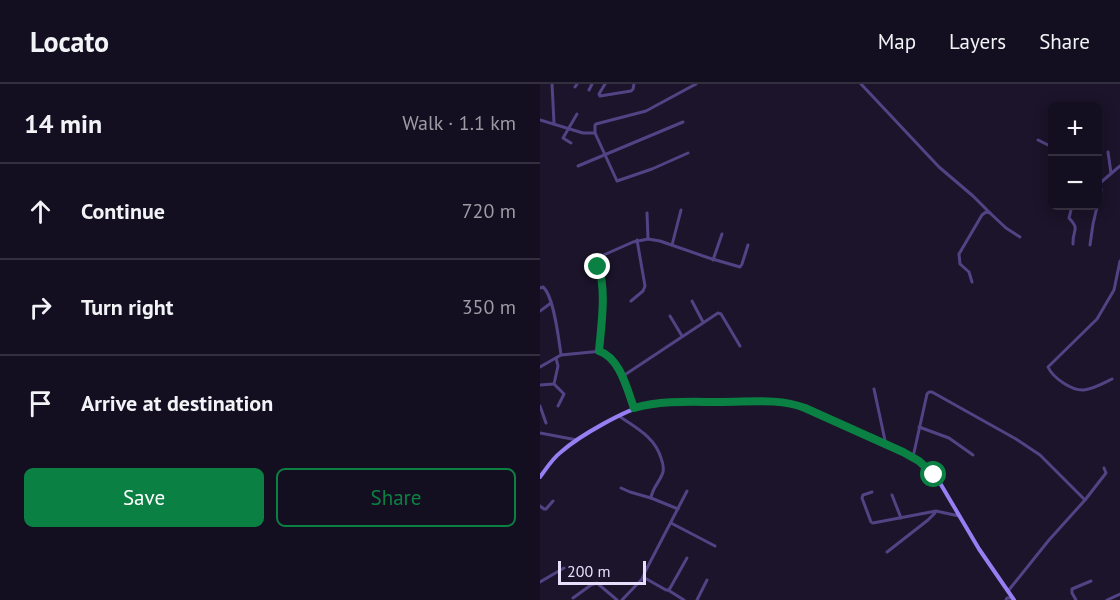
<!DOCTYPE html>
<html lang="en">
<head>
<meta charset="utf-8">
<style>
  :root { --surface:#140f20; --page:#211d2d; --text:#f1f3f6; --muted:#9d9ca5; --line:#332f3e; --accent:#0b8043 }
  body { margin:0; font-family:"PT Sans",sans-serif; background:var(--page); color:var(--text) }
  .controls { position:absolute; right:18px; top:18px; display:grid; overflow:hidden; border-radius:9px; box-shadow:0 3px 15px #0003 }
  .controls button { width:54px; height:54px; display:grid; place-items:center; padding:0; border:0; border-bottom:2px solid var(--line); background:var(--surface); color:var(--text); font:30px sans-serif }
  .scale { position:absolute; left:18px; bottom:15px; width:88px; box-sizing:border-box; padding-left:6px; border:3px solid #e7dffc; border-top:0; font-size:16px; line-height:21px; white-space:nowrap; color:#e7dffc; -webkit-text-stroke:4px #1b142a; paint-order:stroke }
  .stop { position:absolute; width:18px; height:18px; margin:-14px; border:4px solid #0b8043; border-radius:50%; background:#fff }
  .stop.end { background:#0b8043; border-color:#fff; box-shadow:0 2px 6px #0008 }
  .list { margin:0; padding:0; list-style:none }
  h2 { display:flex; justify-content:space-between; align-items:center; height:78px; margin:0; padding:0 24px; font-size:26px }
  h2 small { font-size:20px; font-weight:400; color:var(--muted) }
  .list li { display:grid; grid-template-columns:39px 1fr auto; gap:18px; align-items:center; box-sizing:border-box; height:96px; padding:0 24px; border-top:2px solid var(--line) }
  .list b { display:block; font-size:22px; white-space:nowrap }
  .list em { font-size:20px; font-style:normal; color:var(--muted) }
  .actions { display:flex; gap:12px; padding:18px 24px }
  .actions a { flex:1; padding:14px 0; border:2px solid var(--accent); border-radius:9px; text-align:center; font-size:21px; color:var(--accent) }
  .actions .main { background:var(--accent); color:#fff }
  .icon { flex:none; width:33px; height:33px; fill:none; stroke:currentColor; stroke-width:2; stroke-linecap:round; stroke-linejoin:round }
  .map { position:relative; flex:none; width:580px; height:516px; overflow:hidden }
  header { display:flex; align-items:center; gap:36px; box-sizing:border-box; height:84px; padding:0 30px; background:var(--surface); border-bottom:2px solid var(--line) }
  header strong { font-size:28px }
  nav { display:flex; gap:33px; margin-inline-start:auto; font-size:21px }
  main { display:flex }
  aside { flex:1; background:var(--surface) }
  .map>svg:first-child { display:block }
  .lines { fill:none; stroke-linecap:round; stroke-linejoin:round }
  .street { stroke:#514384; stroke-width:3 }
  .secondary { stroke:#967ff3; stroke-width:4 }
  .route { stroke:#0b8043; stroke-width:8 }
</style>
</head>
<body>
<header>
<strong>Locato</strong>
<nav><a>Map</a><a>Layers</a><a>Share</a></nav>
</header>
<main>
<aside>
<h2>14 min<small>Walk · 1.1 km</small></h2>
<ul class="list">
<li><svg class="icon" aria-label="ahead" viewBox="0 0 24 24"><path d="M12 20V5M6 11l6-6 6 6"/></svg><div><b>Continue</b></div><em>720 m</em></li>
<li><svg class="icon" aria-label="right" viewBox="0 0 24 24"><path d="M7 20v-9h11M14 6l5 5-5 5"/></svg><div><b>Turn right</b></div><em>350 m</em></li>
<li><svg class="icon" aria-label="arrive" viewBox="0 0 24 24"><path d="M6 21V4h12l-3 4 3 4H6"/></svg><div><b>Arrive at destination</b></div></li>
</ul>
<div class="actions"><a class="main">Save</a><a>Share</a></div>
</aside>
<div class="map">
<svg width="580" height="516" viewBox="0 0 580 516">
  <rect width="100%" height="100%" fill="#1b142a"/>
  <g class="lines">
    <g class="street">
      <path d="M12,0L14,39"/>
      <path d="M65,0L59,10L60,12L91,7L93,5L94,0"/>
      <path d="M321,0L399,83L433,112L450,129"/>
      <path d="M35,3L37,0"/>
      <path d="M49,6L52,0"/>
      <path d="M0,36L43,49H55"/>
      <path d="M498,56L512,63"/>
      <path d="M31,59L23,54L37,30"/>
      <path d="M568,68L571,89"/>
      <path d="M148,69L112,85L77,97L55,49V41L56,40L106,27L156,0"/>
      <path d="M38,82L143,38"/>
      <path d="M560,99L580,82"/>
      <path d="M532,122L529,134C541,147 532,145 533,160"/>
      <path d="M107,129L108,155"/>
      <path d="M132,161L141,126"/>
      <path d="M550,161L553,140L561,106L558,92"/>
      <path d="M173,176L182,150"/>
      <path d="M432,198L429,188L420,180L419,170L442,131L446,128L450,129L466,144L480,153"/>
      <path d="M0,204L3,203C14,212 19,257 21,271"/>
      <path d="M91,217L103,207L105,202L97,156"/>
      <path d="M152,217L163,238"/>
      <path d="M0,227L11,219"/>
      <path d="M130,232L142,252"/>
      <path d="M59,267L62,224L61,196L58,177L59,173L93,158L108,155L120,157L169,174L200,183L202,180L208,161"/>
      <path d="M16,274L18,282L14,300L24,310L18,322"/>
      <path d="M0,283L21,271L62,267C81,281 87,303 94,324"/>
      <path d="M83,292L178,229L181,230L200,262"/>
      <path d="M572,295C564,299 553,305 544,306C532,307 513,294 508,283L557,235L574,206L580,177"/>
      <path d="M0,301L14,300"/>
      <path d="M334,305L346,361"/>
      <path d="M0,322L6,339"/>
      <path d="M79,332C96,344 115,353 121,374C123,379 124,383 123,388C120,398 112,404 111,414L138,425"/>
      <path d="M379,343L409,354L433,371"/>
      <path d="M0,349L37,356"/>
      <path d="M373,373L387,310L389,308H392L476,355L500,371L545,416"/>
      <path d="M81,404L90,408L111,414"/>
      <path d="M332,408L323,411L322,414L331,438L333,439L396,427L419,432"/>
      <path d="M352,411L361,434"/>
      <path d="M0,422L4,425H6L13,417"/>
      <path d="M131,439L175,462"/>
      <path d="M347,468L388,436L395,429"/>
      <path d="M103,493L126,506H129L147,474"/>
      <path d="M0,498L24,484"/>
      <path d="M128,506L144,516"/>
      <path d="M468,507L509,456L545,416L566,389L564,384"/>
      <path d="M33,514L51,501L57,499L77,516"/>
      <path d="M82,516L102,495L106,486L147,407"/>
      <path d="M157,516L167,496"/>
      <path d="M466,516L467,514H473"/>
      <path d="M536,516L532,509V505L551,497"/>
      <path d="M567,516L580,510"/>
    </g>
    <path class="secondary" d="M0,393C6,385 12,375 21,368C39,352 86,325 110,320C134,315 159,318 184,318C208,318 234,315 258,321L363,368L384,381L400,399L439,465L474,516"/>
  </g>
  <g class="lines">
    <path class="route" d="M58,183C67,204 61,244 59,267C80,274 87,305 94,324C123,316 152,318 182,318C210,318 239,314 265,324L363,368L379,377L394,391"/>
  </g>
</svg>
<div class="controls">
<button>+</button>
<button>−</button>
</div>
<div class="scale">200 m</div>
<div class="stop" style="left:394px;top:391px"></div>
<div class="stop end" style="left:58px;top:183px"></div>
</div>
</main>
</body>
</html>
